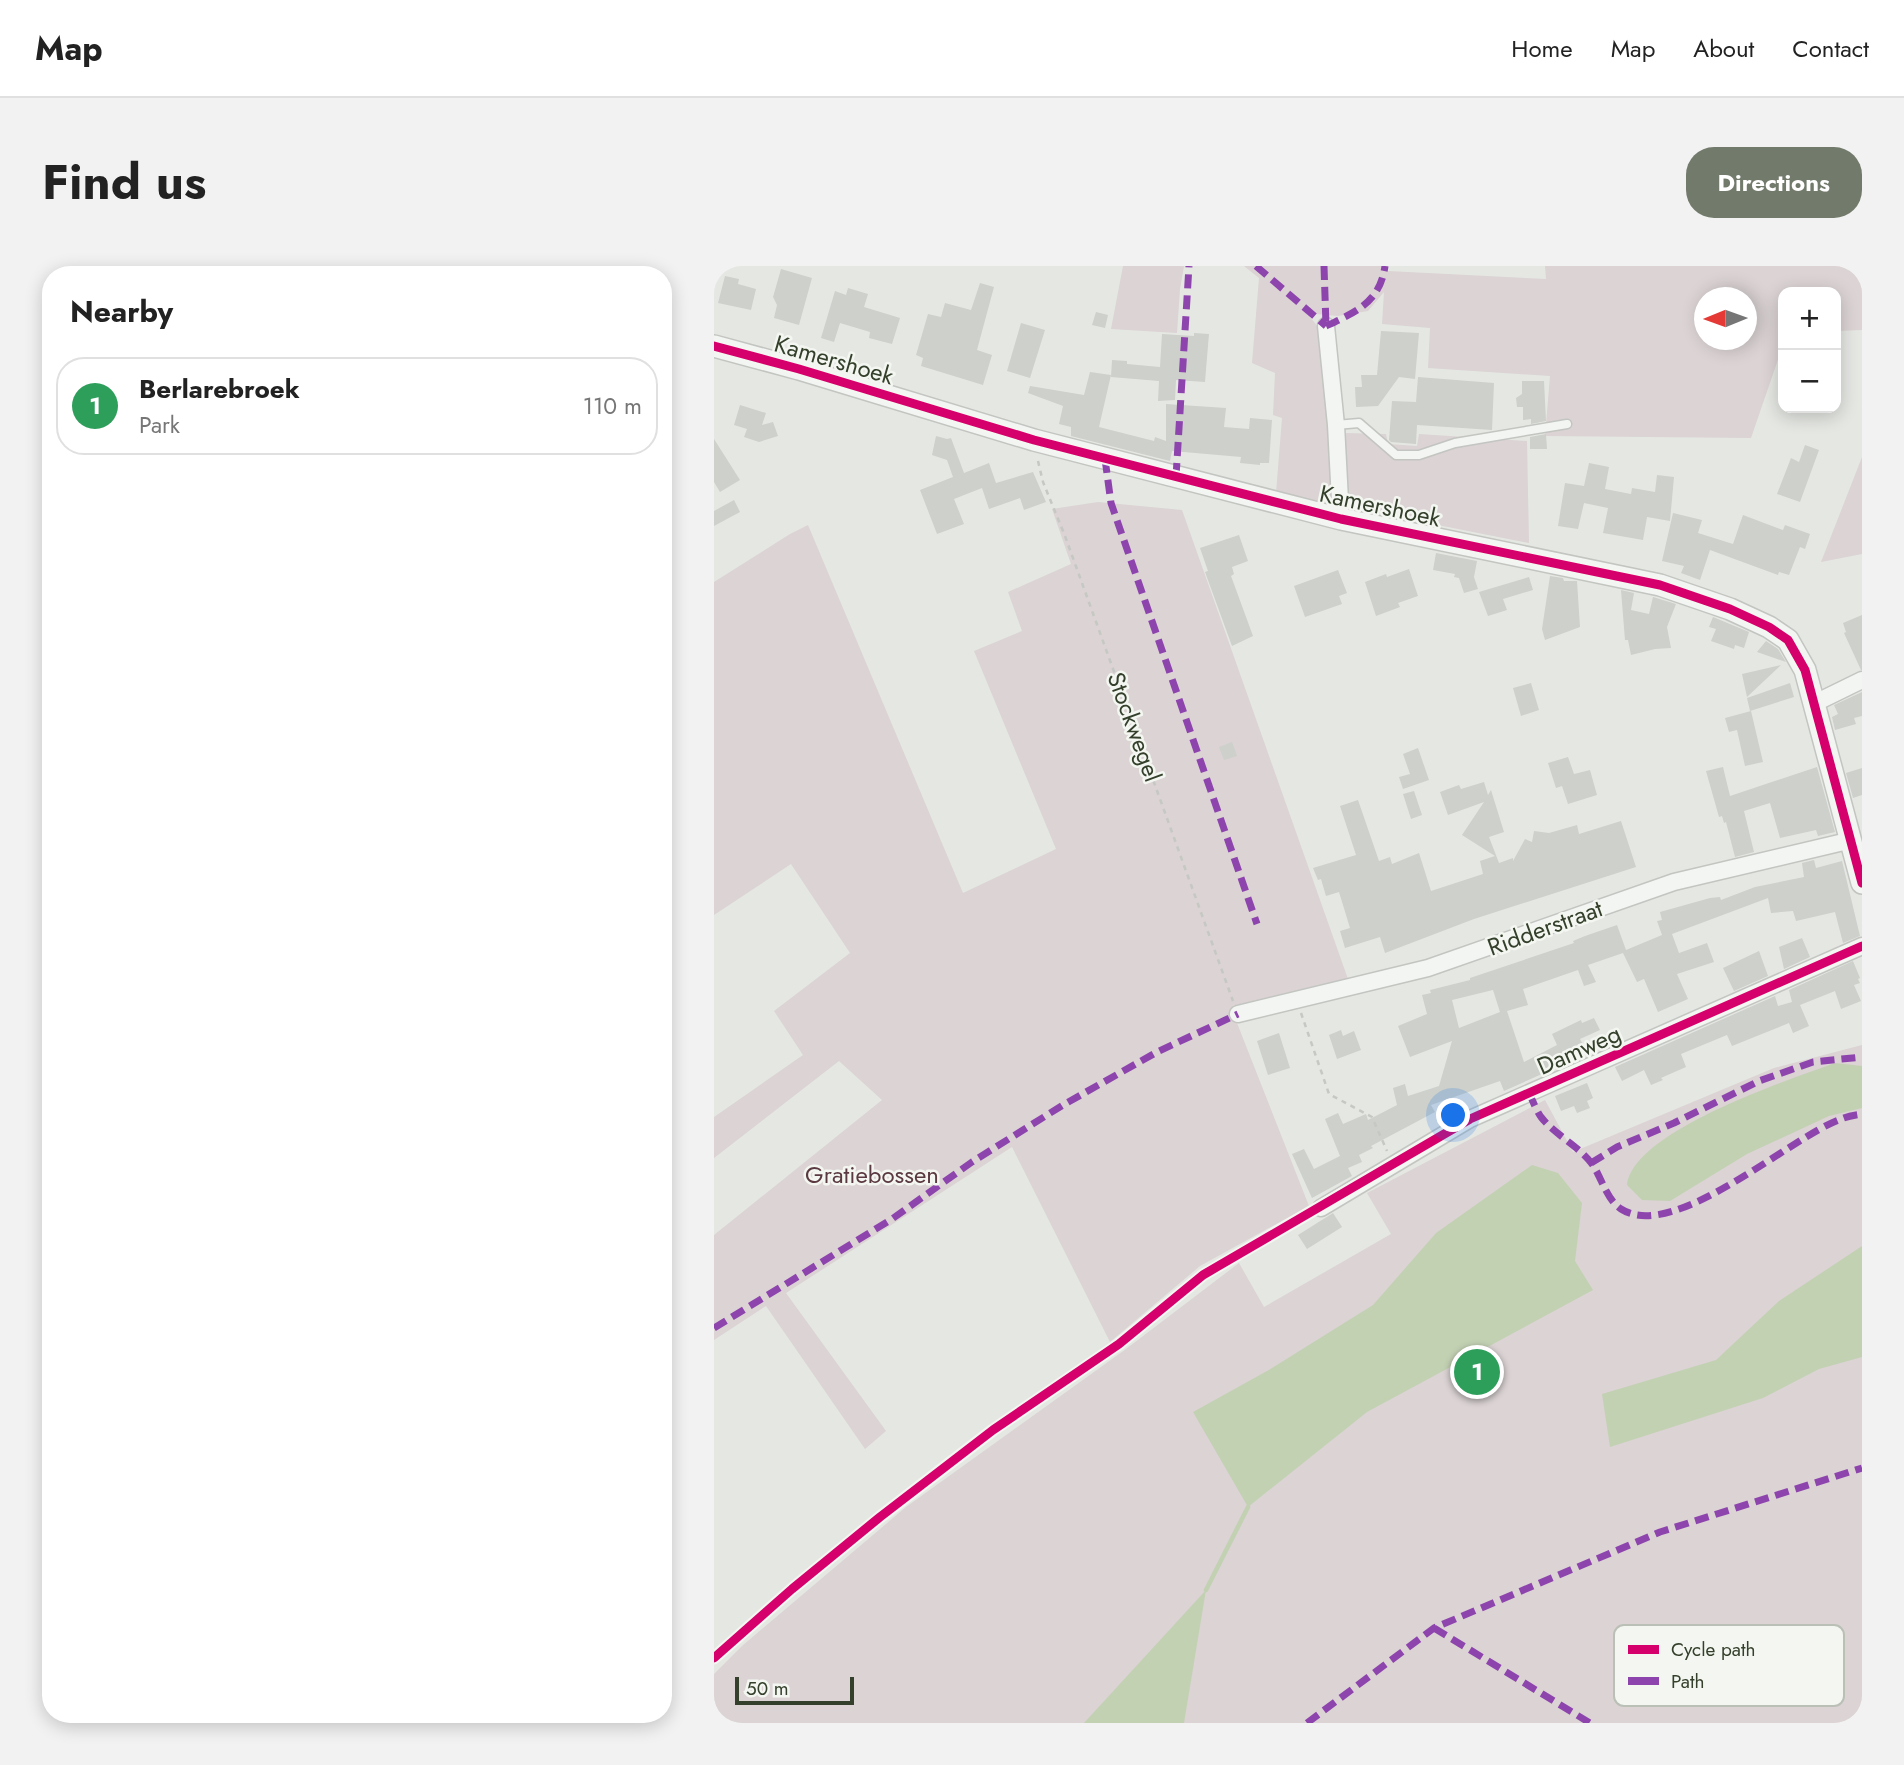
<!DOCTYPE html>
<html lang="en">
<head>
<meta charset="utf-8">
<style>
  :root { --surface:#fff; --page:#f2f2f2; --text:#222; --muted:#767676; --line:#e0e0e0; --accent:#727a6b }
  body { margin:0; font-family:Jost,sans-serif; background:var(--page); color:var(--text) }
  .controls { position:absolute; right:21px; top:21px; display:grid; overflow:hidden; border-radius:14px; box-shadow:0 4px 18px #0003 }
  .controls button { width:63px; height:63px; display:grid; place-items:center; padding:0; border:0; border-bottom:2px solid var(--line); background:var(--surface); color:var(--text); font:35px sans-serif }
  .compass { position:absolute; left:980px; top:21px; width:63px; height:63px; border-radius:50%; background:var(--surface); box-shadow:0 4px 18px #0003; rotate:269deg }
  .scale { position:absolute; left:21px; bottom:18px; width:119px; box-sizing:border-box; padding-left:7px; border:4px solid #34402b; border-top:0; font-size:19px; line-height:24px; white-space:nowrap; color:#34402b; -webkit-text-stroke:5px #f4f7f1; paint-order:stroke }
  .you { position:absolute; left:740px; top:850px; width:24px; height:24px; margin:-18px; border:5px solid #fff; border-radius:50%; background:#1a73e8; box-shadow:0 0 0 10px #1a73e833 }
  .badge { display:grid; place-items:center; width:46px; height:46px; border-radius:50%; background:var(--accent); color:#fff; font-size:23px; font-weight:700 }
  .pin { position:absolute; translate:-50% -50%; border:4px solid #fff; box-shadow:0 2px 7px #0006 }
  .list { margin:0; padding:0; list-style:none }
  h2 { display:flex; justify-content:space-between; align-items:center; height:91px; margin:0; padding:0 28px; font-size:30px }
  h2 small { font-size:23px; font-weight:400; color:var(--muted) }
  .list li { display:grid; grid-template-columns:46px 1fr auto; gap:21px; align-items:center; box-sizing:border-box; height:98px; margin:0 14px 14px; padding:0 14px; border:2px solid var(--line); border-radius:28px }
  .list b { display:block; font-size:26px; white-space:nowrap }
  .list p { margin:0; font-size:23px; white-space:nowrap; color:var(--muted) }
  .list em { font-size:23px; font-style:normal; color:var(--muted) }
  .map { position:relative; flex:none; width:1148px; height:1457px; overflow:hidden; border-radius:28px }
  header { display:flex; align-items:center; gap:42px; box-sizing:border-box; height:98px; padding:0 35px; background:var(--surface); border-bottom:2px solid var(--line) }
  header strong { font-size:33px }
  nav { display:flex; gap:38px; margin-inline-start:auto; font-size:24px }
  .intro { display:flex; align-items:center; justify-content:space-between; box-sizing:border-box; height:168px; padding:0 42px }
  h1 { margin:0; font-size:49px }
  .button { padding:18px 32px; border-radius:28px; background:var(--accent); color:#fff; font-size:24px; font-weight:700 }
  main { display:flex; gap:42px; padding:0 42px }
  aside { flex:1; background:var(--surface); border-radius:28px; box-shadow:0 4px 18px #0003 }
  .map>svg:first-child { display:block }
  .green { fill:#dbd3d4; fill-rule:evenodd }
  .water { fill:#c3d1b3 }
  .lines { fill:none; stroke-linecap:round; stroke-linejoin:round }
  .stream { stroke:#c3d1b3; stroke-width:4.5 }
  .building { fill:#cdd0cb; fill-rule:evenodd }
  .service-casing { stroke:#c3c5c1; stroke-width:11 }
  .minor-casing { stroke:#c3c5c1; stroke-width:19 }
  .tertiary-casing { stroke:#c3c5c1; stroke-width:24 }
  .path { stroke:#c6c8c4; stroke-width:2.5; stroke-dasharray:5 5; stroke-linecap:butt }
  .service { stroke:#f3f5f2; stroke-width:8 }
  .minor { stroke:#f3f5f2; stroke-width:16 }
  .tertiary { stroke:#f3f5f2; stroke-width:21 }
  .quiet { stroke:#8e44ad; stroke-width:7; stroke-dasharray:14 7; stroke-linecap:butt }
  .cycleway-casing { stroke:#f4f7f1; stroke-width:13 }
  .cycleway { stroke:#d6006c; stroke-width:9 }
  .labels { text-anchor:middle; stroke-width:5; stroke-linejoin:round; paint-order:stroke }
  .street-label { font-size:24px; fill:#34402b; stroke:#f4f7f1 }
  .park-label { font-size:24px; fill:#5b3942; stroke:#f4f7f1 }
  .key { fill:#f4f7f1; stroke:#bac0b6; stroke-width:2 }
  .key-label { font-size:19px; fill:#34402b }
</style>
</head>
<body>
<header>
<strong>Map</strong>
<nav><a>Home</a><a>Map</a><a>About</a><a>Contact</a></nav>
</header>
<div class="intro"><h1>Find us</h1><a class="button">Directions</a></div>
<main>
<aside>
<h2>Nearby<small></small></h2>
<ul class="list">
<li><span class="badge" style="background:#2e9e5b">1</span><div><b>Berlarebroek</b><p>Park</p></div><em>110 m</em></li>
</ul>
</aside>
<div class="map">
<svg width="1148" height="1457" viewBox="0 0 1148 1457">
  <rect width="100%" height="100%" fill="#e5e7e3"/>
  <g class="green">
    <path d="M409,0H470L466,23L463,67L397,63Z"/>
    <path d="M530,0H674V5L832,13L831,0H1148V64L1122,65V26H1069V79L1037,172L831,170L836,110L714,102L716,62L668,58L670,26L654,45L624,50L592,47L601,57L607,68L621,243L562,227L568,152L559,149L561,107L538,97L545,12ZM990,32H1032V74H990Z"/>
    <path d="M630,167L672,168L674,178L703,180L705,168L813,175L815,277L633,241Z"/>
    <path d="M1148,191V288L1107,296Z"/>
    <path d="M384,236L468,244L634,713L518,740L523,757L595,940L486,1000L396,1076L298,881L72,1027L172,1165L151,1183L52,1040L0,1074V969L168,834L125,795L0,892V851L89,789L60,745L136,687L77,598L0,649V316L76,268L94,259L249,627L342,583L260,385L308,365L294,326L357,298L338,243Z"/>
    <path d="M1148,779V1457H0V1408L28,1380L192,1241L412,1083L525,997L550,1041L677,968L653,927L831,834L859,886L1060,802Z"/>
  </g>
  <g class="water">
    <path d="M1121,797L1148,800V842L1115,850L1033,888L956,935L928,934L913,919C919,865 1074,814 1121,797Z"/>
    <path d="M818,899L844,907L868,937L861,995L879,1024L653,1146L534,1241L479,1146L553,1105L659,1039L722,967Z"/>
    <path d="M1148,980V1091L1105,1103L1049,1132L896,1181L888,1128L1002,1094L1065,1035Z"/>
    <path d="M492,1324L470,1457H370Z"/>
  </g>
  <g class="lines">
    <path class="stream" d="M492,1324L534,1241"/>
  </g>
  <g class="building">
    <path d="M67,3L98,12L85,59L60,52L63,39L59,31Z"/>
    <path d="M11,10L25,13L24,18L42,23L37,44L4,37Z"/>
    <path d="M266,17L280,21L263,84L278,89L269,119L207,100L209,92L202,89L214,48L227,51L231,37L257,44Z"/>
    <path d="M134,22L154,28L150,41L186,52L178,78L155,72L156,66L126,57L120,76L107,72L121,25L132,29Z"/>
    <path d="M382,46L394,49L391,62L378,59Z"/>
    <path d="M307,57L331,64L316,112L293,105Z"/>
    <path d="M667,65L705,67L701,113L685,111L664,140L642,141L641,121H648L647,109H663Z"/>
    <path d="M480,67L495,68L491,116L462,114L461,134L444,135L445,115L397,111L398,94L413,95V98L446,101L448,68L480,70Z"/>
    <path d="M376,106L397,109L385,161L440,175L441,171L452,175V138L512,142L510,161L535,163L536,152L558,154L555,197H546V199L526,197L527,191L458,185L456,195L357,170V161L345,158L349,140L314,127L316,120L370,129Z"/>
    <path d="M704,111L780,117L778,164L703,159L702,178L677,176L675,174L678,135L702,136Z"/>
    <path d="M808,115H830L832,155L817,158V153L809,154V141H803L802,132L808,128Z"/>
    <path d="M26,139L52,147L48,159L59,156L64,170L45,176L30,171L33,163L20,159Z"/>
    <path d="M832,168L833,183H816V171Z"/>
    <path d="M222,170L233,173L237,172L250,207L275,197L282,217L319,206L332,236L310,244L306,232L275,243L268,222L240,233L250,258L223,268L206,224L239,211L233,194L218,189Z"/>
    <path d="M0,173L26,214L6,226L0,216Z"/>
    <path d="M1091,179L1105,184L1086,236L1063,228L1077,192L1085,196Z"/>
    <path d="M875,197L895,201L891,223L917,228L918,222L941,226L943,209L960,211L956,255L933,251L929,274L889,267L894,242L870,237L864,263L844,260L851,217L870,220Z"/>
    <path d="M20,234L26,246L0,260V245Z"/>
    <path d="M959,247L988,254L984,267L1019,278L1029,249L1069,264L1071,259L1096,268L1091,283L1086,281L1075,309L1065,306L1064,309L996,284L986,314L967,307L970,300L948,295Z"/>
    <path d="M525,269L534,295L518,301L520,308L517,310L539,370L518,380L491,306L494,305L486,282Z"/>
    <path d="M722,287L763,295L760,311L764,323L750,327L745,312L740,311L741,308L719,304Z"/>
    <path d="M695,303L704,330L684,337L686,341L662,350L651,316L672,308L673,311Z"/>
    <path d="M624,304L633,327L625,330L628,338L591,351L580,320Z"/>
    <path d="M836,310L849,312L850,315H863L866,361L831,374L828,363Z"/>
    <path d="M815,311L819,324L789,333L793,344L774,350L765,326Z"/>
    <path d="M907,324L920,327L917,344L935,348L939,331L962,338L953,361L957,382L941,383L917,389L914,374H911Z"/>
    <path d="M1148,349V404H1147L1130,367L1132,366L1129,357Z"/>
    <path d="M999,351L1035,366L1030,382L1021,379L1020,383L997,375L1002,363L995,361Z"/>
    <path d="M1052,375L1064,383L1072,396L1043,386Z"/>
    <path d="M1067,399L1033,431L1028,408Z"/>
    <path d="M817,417L825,444L807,450L799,422Z"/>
    <path d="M1076,417L1080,431L1036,445L1033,432Z"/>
    <path d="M1148,426V450L1140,452L1142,458L1121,464L1118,451L1124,448L1120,439Z"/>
    <path d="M1037,445L1049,496L1031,500L1023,464L1015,466L1011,452Z"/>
    <path d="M518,476L523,490L510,494L505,481Z"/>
    <path d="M704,482L715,514L689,523L685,511L696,508L689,488Z"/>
    <path d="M854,491L860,508L876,504L883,529L854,538L848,520L842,522L834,497Z"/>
    <path d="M1009,501L1016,530L1103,501L1121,566L1104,570L1102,564L1066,572L1056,537L1030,545L1040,586L1021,591L1012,556L1010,557L1008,550L1005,551L992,505Z"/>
    <path d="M1148,502V529L1139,532L1132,507Z"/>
    <path d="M770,516L774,529L777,524L790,566L775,571L785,597L799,592V595L811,573L818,576L820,565L835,567L863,559L865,568L907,555L922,601L760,653L671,687L666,671L631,682L626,665L636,662L625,626L612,630L607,613L604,614L599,602L642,589L626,540L644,534L665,595L676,591L678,598L705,587L717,625L769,608L766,595L781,590L748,569L770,536L734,549L726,526L745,519L747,523Z"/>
    <path d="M700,525L708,549L697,553L689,528Z"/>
    <path d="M1100,594L1102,602L1128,595L1146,670L1129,677L1121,646L1082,655L1079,645L1057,647L1054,632L958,668L965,687L993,677L1000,696L963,708L974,733L944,746L930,713L923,716L909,687L874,699L882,716L870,720L864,704L809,723L814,739L793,745L810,796L843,779L838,768L867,754L868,757L880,752L886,764L866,773L871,782L865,785L868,790L790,825L786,815L717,839L721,846L657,880L659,882L645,889L648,896L634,902L638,910L598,932L578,888L590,883L600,903L626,890L611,853L624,847L629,858L652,848L654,854L683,839L679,822L691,818L694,830L725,820L738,775L696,791L684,760L713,748L708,729L717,727L716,724L756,714V712L860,677L859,675L871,670L903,659L912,684L948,669L943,655L948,654L946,646L996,632L1006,631L1007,634L1041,621L1090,611L1088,597ZM779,724L786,746L745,762L738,734Z"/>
    <path d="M1088,672L1096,691L1070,703L1065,681Z"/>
    <path d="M1045,685L1054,710L1020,725L1009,702Z"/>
    <path d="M1139,695L1146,712L1144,713L1146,717L1140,719L1147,735L1127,743L1121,725L1086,739L1095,760L1079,767L1075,757L1018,780L1013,769L967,788L972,801L947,812L949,814L937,819L930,804L908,815L901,801L1061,730L1064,740L1078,736L1075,724Z"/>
    <path d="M627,764L629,770L640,765L647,784L623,793L615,769Z"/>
    <path d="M565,767L576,802L554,809L543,775Z"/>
    <path d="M873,817L879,832L873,835L876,842L863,847L860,840L847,845L841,830Z"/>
    <path d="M619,947L628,961L593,983L584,969Z"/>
  </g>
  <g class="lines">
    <defs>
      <path id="service" d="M622,159L645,157L682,189H705L741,177L853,158"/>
      <g id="minor">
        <path d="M612,60L622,159L627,253"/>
        <path d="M1101,437L1148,414"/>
        <path d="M524,748L714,702L960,616L1138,574"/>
        <path d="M607,942L756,853L1148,680"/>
      </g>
      <path id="tertiary" d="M0,80L85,103L320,174L627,253L946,319L1016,343L1055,361L1074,374L1091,404L1148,617"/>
    </defs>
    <use href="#service" class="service-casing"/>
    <use href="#minor" class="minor-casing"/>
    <use href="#tertiary" class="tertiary-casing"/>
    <g class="path">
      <path d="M324,195L329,216L351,270L519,735"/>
      <path d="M587,747L615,828L658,851L673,885"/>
    </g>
    <use href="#service" class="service"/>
    <use href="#minor" class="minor"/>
    <use href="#tertiary" class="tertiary"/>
    <g class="quiet">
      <path d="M542,0L612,60"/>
      <path d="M610,0L612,60"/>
      <path d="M612,60C642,46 666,36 671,0"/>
      <path d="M391,193L397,237L543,658"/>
      <path d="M462,211L475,0"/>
      <path d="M815,827C819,835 822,844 827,851C841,869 865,880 878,898C888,912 892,933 907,943C960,977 1076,871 1127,853C1134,850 1141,849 1148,848"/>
      <path d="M877,897L903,881L960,857L1045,815L1099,796L1148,791"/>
      <path d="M0,1062L178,953L258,896L349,839L443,786L524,748"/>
      <path d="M720,1362L876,1457"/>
      <path d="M593,1457L720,1362L946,1266L1148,1202"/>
    </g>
    <defs>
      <g id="cycleway">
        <path d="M0,80L85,103L320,174L627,253L946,319L1016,343L1055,361L1074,374L1091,404L1148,617"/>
        <path d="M0,1392L78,1323L166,1251L279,1164L405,1078L489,1009L756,853L1148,680"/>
      </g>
    </defs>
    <use href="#cycleway" class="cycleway-casing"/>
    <use href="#cycleway" class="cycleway"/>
  </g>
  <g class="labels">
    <g class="street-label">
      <text transform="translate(120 94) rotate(16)" y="8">Kamershoek</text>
      <text transform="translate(666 240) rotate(12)" y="8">Kamershoek</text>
      <text transform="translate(420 461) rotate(70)" y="8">Stockwegel</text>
      <text transform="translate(831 662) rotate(-20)" y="8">Ridderstraat</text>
      <text transform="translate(865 784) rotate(-24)" y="8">Damweg</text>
    </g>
    <g class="park-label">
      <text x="158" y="917">Gratiebossen</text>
    </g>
  </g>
  <rect x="900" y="1359" width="230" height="81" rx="10" class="key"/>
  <rect x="914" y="1379" width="31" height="9" fill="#d6006c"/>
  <rect x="914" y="1411" width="31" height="8" fill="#8e44ad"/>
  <g class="key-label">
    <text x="957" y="1390">Cycle path</text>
    <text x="957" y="1422">Path</text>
  </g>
</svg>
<div class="controls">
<button>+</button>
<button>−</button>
</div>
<svg class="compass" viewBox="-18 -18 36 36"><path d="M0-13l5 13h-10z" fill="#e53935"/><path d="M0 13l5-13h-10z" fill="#767676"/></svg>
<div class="scale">50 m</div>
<div class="you"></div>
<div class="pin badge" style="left:763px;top:1106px;background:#2e9e5b">1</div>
</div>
</main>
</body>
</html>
